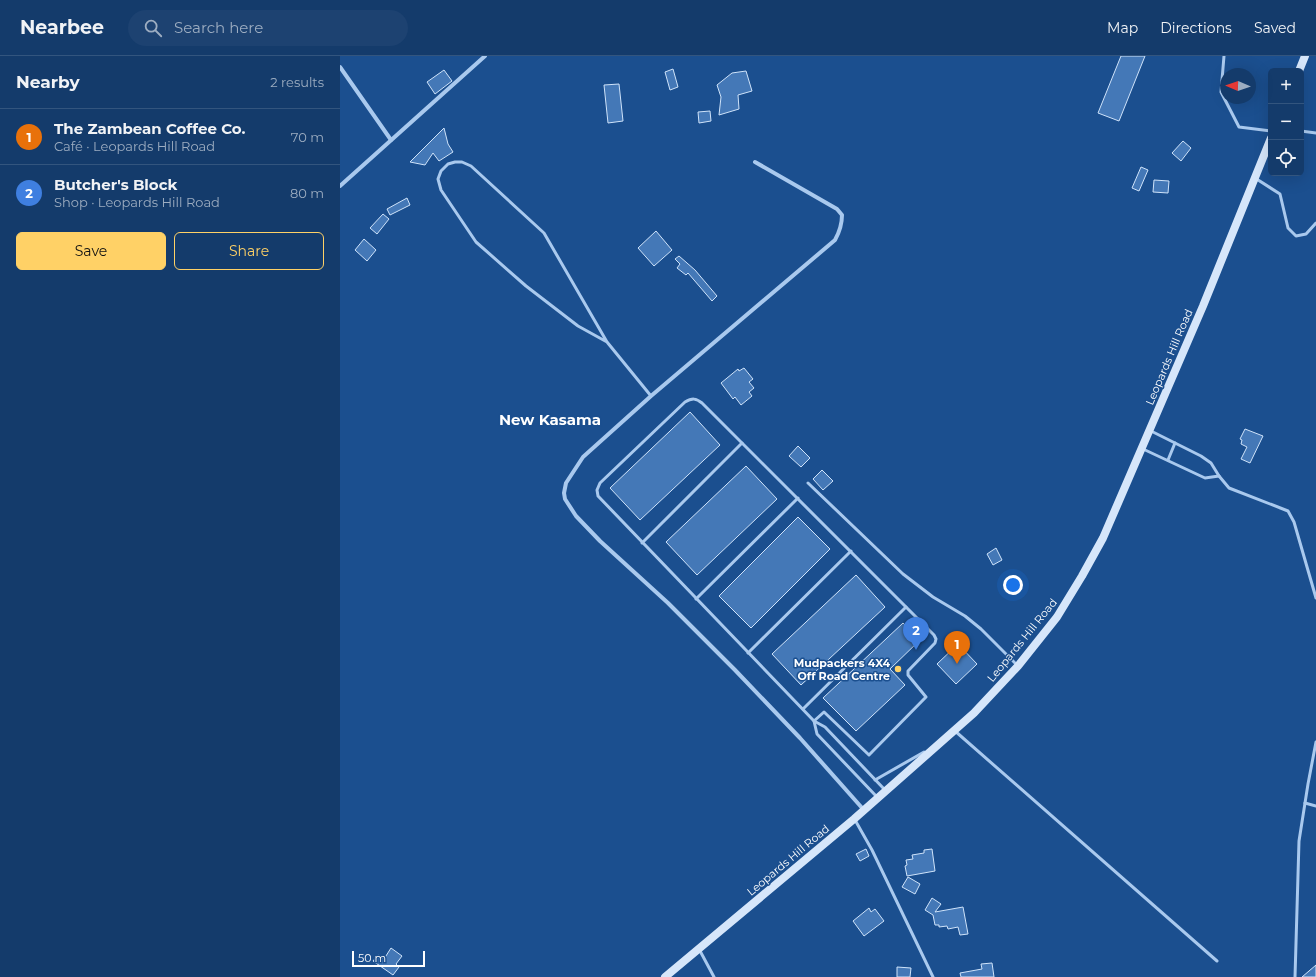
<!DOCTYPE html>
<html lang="en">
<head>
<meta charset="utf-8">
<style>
  :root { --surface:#143b6b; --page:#1d4271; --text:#f1f3f6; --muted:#9dadc1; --line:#33557e; --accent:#ffd166 }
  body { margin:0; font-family:Montserrat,sans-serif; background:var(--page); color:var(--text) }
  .controls { position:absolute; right:12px; top:12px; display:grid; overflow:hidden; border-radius:6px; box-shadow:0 4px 16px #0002 }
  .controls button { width:36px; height:36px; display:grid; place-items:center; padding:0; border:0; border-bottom:1px solid var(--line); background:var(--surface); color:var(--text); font:20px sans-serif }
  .compass { position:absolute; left:880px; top:12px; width:36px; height:36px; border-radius:50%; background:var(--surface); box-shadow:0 4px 16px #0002; rotate:272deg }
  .scale { position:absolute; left:12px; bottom:10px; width:73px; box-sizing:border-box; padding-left:4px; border:2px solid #fff; border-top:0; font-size:11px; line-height:14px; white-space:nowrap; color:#fff; -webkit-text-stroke:3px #1b4f8f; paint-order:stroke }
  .you { position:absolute; left:673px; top:529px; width:14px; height:14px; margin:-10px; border:3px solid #fff; border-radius:50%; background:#1a73e8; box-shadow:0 0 0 6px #1a73e833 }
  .badge { display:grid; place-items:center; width:26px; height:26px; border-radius:50%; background:var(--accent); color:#fff; font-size:13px; font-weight:700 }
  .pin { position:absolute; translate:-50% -33px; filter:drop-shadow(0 1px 2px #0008) }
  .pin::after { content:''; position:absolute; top:21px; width:14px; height:12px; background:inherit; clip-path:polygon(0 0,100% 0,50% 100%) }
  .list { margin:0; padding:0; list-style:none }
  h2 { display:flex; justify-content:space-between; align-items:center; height:52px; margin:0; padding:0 16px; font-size:17px }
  h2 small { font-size:13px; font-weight:400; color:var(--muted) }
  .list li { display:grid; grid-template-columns:26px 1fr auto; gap:12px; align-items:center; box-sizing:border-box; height:56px; padding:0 16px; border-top:1px solid var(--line) }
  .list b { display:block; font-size:15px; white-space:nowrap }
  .list p { margin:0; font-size:13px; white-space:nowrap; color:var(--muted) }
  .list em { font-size:13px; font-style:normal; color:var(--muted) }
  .actions { display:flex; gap:8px; padding:12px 16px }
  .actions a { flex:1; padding:9px 0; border:1px solid var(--accent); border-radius:6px; text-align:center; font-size:14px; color:var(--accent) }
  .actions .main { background:var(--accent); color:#111 }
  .icon { flex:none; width:22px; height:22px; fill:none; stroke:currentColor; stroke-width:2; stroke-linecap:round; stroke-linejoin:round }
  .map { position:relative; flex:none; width:976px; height:921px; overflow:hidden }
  header { display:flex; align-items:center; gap:24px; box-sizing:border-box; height:56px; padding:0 20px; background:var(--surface); border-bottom:1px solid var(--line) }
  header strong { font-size:19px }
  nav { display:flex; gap:22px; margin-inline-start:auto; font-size:14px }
  .search { width:280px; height:36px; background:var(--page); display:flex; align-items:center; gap:10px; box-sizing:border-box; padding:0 14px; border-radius:22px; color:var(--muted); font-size:15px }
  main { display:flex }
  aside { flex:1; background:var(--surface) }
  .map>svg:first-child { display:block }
  .building { fill:#4478b7; stroke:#cfe3fa }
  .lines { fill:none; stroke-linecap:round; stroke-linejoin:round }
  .service { stroke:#a9c9ee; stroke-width:3 }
  .minor { stroke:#a9c9ee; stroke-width:4 }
  .secondary { stroke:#d6e6fa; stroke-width:8 }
  .poi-dot { fill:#ffd166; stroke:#1b4f8f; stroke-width:1.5 }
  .labels { text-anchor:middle; stroke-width:3; stroke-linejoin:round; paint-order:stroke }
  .street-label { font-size:11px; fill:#fff; stroke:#1b4f8f }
  .poi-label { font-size:11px; font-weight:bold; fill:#fff; stroke:#1b4f8f; text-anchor:end }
  .district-label { font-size:15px; font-weight:bold; fill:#fff; stroke:#1b4f8f }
</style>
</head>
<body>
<header>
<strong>Nearbee</strong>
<div class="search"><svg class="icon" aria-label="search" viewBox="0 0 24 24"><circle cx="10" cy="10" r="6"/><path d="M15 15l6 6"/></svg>Search here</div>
<nav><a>Map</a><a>Directions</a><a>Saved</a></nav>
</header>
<main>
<aside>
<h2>Nearby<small>2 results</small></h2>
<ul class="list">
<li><span class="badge" style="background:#e8710a">1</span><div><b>The Zambean Coffee Co.</b><p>Café · Leopards Hill Road</p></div><em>70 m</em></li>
<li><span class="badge" style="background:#3f7fe0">2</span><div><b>Butcher's Block</b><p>Shop · Leopards Hill Road</p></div><em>80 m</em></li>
</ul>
<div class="actions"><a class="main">Save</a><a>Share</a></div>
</aside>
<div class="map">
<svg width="976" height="921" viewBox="0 0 976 921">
  <rect width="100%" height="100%" fill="#1b4f8f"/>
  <g class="building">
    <path d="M781,0H805L779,65L758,57Z"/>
    <path d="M333,13L338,31L330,34L325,16Z"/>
    <path d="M104,14L112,25L95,38L87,26Z"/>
    <path d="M406,15L412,35L398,39L399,53L379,59L381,41L377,29L392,17Z"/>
    <path d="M279,28L283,65L268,67L264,29Z"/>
    <path d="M370,55L371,65L359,67L358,56Z"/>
    <path d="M104,72L108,88L113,96L99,105L93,97L85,109L70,106Z"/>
    <path d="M843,85L851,92L841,105L832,97Z"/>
    <path d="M801,111L808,114L799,135L792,132Z"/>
    <path d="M814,124L829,125L828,137L813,136Z"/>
    <path d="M67,142L70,149L50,159L47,153Z"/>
    <path d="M43,158L49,163L37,178L30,172Z"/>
    <path d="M316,175L332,194L314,210L298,192Z"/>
    <path d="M24,183L36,194L27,205L15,194Z"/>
    <path d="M339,200L355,214L377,240L372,245L348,217L346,219L337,212L340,208L335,203Z"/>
    <path d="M404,312L413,323L409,326L414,332L409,336L412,340L401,349L395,341L393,343L381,327L398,313L399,315Z"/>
    <path d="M350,356L380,389L300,464L270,432Z"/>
    <path d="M905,373L923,380L910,407L901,403L907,391L901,388L902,384L900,383Z"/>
    <path d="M458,390L470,402L461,411L449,400Z"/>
    <path d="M406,410L437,443L357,519L326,486Z"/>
    <path d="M482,414L493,425L483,434L473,423Z"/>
    <path d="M458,461L490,493L411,572L379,540Z"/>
    <path d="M656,492L662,504L653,509L647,498Z"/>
    <path d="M516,519L545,551L461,629L432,598Z"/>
    <path d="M563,567L580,584L550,613L565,629L516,675L483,642Z"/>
    <path d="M618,588L637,608L616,628L597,608Z"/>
    <path d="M526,793L529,800L520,805L516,798Z"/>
    <path d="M592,793L595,815L567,820L565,810L567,809L566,804L573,803L572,799L584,797V794Z"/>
    <path d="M568,821L580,828L575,838L562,831Z"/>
    <path d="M592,842L601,848L595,856L623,851L628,878L620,879L618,871L608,873L607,870L599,871V869H595L593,859L585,854Z"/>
    <path d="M529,852L531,856L535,853L544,865L524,880L513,865Z"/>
    <path d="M51,892L62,900L56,908L59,911L53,919L33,905L38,899L44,903Z"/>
    <path d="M652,907L654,921H621L620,917L642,913L641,908Z"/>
    <path d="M976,909V921H962Z"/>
    <path d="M557,911L571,912L570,921H557Z"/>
  </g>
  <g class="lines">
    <g class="service">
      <path d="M884,0L881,36L899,71L931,75"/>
      <path d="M961,75L976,77"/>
      <path d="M915,122L940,138L948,172L956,180L966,178L976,167"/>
      <path d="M267,286L238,270L186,230L136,186L101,134L98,123L101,115L108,108L115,106H122L131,110L204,177L267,286L311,340"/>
      <path d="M811,375L861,400L871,407L879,420L889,432L948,455L954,466L976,542"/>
      <path d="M803,393L865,422L879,420"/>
      <path d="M828,404L835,387"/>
      <path d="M468,427L563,518L593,541L625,560L641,573L678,610"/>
      <path d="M302,487L402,387"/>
      <path d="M356,543L458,442"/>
      <path d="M408,597L511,495"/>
      <path d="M463,653L566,551"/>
      <path d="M474,665L484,656L529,699L586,641L568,619V615L595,587L596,583L594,579L362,347C356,342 352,342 345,346L260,427L257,434L258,440L474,665L485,671L545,734"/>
      <path d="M474,665L477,678L537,741"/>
      <path d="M615,675L877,905"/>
      <path d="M535,724L584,696"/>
      <path d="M965,747L976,750"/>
      <path d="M515,764L532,794L593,921"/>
      <path d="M359,893L374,921"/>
      <path d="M955,921L959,785L968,728L976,686"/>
    </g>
    <g class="minor">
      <path d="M0,11L51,84"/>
      <path d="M415,106L497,153L502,159C502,169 500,175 495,184L311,340L243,401L226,427L224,437L225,443L236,460L260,485L328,547L395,614L460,682L523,753"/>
      <path d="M0,130L145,0"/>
    </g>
    <g class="secondary">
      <path d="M959,15L965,0"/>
      <path d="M325,921L514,763L634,657L678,610L717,561L742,520L763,482L863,250L931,82"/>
    </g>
  </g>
  <circle class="poi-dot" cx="558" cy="613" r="4"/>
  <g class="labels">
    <g class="street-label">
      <text transform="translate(829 301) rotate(-67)" y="4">Leopards Hill Road</text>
      <text transform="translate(682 584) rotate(-51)" y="4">Leopards Hill Road</text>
      <text transform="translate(448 804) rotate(-40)" y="4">Leopards Hill Road</text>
    </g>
    <g class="poi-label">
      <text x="550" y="611">Mudpackers 4X4<tspan x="550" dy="13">Off Road Centre</tspan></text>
    </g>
    <g class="district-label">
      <text x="210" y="369">New Kasama</text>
    </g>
  </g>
</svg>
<div class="controls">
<button>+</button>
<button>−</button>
<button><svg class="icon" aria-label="locate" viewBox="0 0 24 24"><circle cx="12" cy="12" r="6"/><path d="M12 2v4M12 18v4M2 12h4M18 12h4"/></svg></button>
</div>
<svg class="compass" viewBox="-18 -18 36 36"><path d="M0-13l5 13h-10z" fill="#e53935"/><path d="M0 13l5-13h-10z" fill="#9dadc1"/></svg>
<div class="scale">50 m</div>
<div class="you"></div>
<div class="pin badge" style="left:617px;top:608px;background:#e8710a">1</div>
<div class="pin badge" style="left:576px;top:594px;background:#3f7fe0">2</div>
</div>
</main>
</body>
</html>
